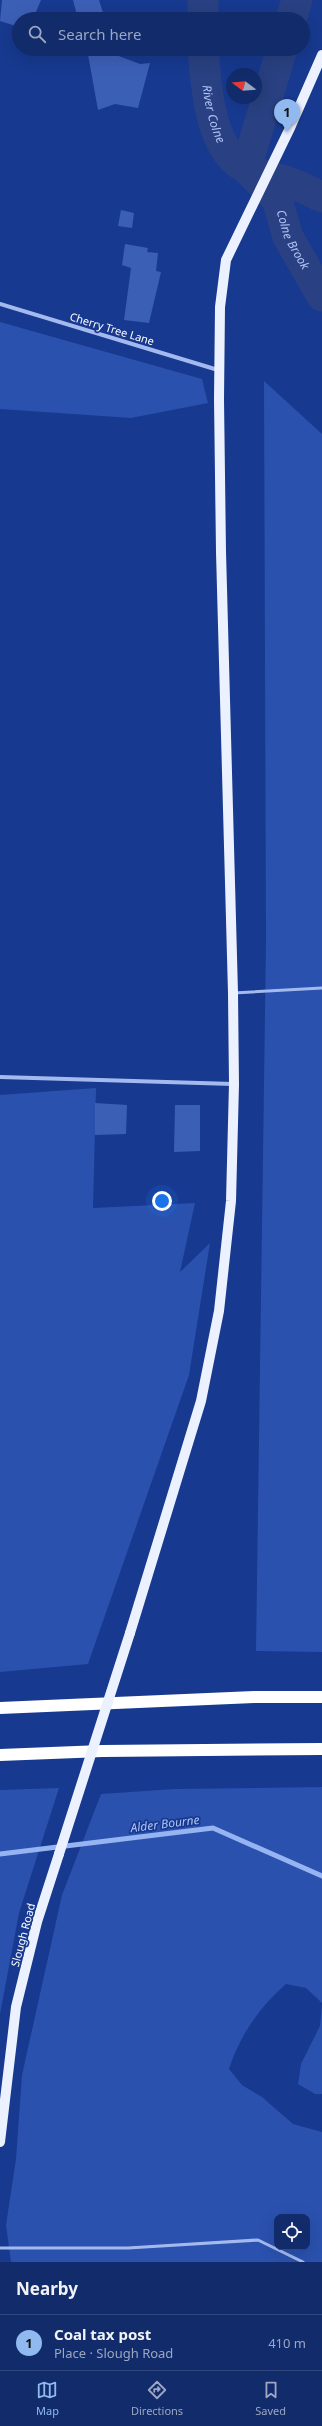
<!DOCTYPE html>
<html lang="en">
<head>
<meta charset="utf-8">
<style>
  :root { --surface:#112b6b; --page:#1a3371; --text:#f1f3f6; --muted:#9ca7c1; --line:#30477e; --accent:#90b9f0 }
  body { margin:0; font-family:"Noto Sans",sans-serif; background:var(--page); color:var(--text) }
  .controls { position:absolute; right:12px; bottom:12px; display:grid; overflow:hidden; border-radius:8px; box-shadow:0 4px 16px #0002 }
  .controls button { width:36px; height:36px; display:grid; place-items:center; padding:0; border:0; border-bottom:1px solid var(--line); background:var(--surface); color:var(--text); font:20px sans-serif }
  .compass { position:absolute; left:226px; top:68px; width:36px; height:36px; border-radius:50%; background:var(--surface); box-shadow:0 4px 16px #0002; rotate:286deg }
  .you { position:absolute; left:162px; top:1201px; width:14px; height:14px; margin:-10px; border:3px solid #fff; border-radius:50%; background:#1a73e8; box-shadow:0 0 0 6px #1a73e833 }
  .badge { display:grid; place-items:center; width:26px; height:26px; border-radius:50%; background:var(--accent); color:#111; font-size:13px; font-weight:700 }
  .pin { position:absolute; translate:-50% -33px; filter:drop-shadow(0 1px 2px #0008) }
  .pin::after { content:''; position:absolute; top:21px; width:14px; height:12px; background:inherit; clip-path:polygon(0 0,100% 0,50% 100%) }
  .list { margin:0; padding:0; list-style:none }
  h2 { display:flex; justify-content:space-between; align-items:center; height:52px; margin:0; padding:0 16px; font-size:17px }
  h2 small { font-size:13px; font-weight:400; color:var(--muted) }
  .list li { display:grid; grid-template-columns:26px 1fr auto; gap:12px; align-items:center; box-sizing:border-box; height:56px; padding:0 16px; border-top:1px solid var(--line) }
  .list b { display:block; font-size:15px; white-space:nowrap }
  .list p { margin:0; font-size:13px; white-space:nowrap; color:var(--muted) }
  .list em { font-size:13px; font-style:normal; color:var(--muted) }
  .icon { flex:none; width:22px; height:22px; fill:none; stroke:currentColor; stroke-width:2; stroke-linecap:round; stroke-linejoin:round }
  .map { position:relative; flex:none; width:322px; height:2262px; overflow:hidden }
  .search { position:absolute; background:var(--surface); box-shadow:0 4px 16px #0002; left:12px; right:12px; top:12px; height:44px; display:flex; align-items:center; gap:10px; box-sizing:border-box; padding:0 14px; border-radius:22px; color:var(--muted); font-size:15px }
  .sheet { height:108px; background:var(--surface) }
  nav { display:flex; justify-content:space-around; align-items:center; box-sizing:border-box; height:56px; border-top:1px solid var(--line); background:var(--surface); font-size:11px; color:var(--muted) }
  nav a { display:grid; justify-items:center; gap:2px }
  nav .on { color:var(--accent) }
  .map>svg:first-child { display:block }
  .green { fill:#2a51ae; fill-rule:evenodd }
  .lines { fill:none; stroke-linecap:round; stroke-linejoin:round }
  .stream { stroke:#96b3f2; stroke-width:5 }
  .river { stroke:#294182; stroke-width:31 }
  .building { fill:#3c5fb6 }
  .service { stroke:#a4baef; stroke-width:3 }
  .minor { stroke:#a4baef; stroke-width:4 }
  .primary { stroke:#ecf1ff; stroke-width:10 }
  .motorway { stroke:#fff; stroke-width:12 }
  .primary-bridge { stroke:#ecf1ff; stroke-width:10 }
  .labels { text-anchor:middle; stroke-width:3.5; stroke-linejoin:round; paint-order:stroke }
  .street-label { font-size:11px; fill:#fff; stroke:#17398f }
  .water-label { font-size:12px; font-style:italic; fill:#b0c5f6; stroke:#17398f }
</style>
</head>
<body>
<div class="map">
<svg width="322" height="2262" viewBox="0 0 322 2262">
  <rect width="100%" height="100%" fill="#17398f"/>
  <g class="green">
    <path d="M0,322L202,379L208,403L131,418L0,409Z"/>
    <path d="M264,381L322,434V1652L256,1651L266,941Z"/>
    <path d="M96,1088L93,1208L195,1203L180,1272L210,1243L189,1375L88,1664L0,1672V1095Z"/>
    <path d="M322,1787V2003L306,1988L286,1984C260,2006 239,2037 229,2069L242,2085L262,2097L293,2124L322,2132V2262H11L6,2225L16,2159L22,2075L62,1895L101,1794L174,1789ZM277,2217H307V2247H277Z"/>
    <path d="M59,1788L19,1913L0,2014V1790Z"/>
    <path d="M322,2004V2094H315L298,2084L301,2064L320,2026Z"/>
  </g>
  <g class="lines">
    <path class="stream" d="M0,1854L213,1828L322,1876"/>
    <g class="river">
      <path d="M203,19V0"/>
      <path d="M291,19L297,0"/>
      <path id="s1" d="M203,49C206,84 209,148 244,167C257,175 274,177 288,182C300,186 311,192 322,197"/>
      <path id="s2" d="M282,49L246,168L277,199L288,237L322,296"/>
    </g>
  </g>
  <g class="building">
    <path d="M2,0H41L33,19H19V27L0,21Z"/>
    <path d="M73,0H99L105,19H78Z"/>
    <path d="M87,49H100L140,64L150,63L138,108L115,104L98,110Z"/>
    <path d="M121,210L134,213L132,228L118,226Z"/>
    <path d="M125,244L148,248L147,252L158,253L156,271L161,272L149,323L124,320L131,268L122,265Z"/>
    <path d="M95,1103L127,1105L126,1134L95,1135Z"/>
    <path d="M175,1105H200V1151L174,1152Z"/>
  </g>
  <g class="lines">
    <g class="service">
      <path d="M234,993L322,988"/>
      <path d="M0,2248H128L258,2240L303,2262"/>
    </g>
    <g class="minor">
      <path d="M0,304L218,370"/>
      <path d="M0,1077L233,1084"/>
    </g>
    <g class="primary">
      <path d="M130,1633L201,1401L219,1311L231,1201L234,1084L233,993L221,552L219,399L220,307L226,260L290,128L322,55"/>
      <path d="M0,2142L16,2007L37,1922L59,1854"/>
    </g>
    <g class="motorway">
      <path d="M0,1708L254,1697H322"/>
      <path d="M0,1755L102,1751L322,1749"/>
    </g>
    <path class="primary-bridge" d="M59,1854L130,1633"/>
  </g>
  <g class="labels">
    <g class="street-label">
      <text transform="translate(112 329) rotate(17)" y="4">Cherry Tree Lane</text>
      <text transform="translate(23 1935) rotate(-75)" y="4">Slough Road</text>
    </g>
    <g class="water-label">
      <text dy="4" stroke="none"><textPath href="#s1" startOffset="66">River Colne</textPath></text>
      <text dy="4" stroke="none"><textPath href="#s2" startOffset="212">Colne Brook</textPath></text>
      <text transform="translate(165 1824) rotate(-7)" y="4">Alder Bourne</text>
    </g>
  </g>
</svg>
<div class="controls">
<button><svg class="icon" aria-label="locate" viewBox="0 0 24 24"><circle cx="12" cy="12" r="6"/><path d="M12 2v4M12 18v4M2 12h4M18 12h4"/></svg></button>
</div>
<svg class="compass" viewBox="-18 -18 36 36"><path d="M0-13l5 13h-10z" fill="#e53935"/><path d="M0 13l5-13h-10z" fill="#9ca7c1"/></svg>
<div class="you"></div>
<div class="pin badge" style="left:287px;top:132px">1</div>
<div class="search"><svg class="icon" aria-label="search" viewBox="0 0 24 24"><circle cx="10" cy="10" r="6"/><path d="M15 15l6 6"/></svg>Search here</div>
</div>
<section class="sheet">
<h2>Nearby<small></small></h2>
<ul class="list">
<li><span class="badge">1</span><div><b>Coal tax post</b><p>Place · Slough Road</p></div><em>410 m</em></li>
</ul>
</section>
<nav>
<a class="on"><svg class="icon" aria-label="map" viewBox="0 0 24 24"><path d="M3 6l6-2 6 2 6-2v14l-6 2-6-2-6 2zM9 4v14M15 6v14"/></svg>Map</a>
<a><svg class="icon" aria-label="directions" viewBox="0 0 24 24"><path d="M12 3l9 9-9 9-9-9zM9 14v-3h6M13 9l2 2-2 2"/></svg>Directions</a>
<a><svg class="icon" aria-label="saved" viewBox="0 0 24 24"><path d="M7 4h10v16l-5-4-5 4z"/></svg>Saved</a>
</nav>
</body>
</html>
